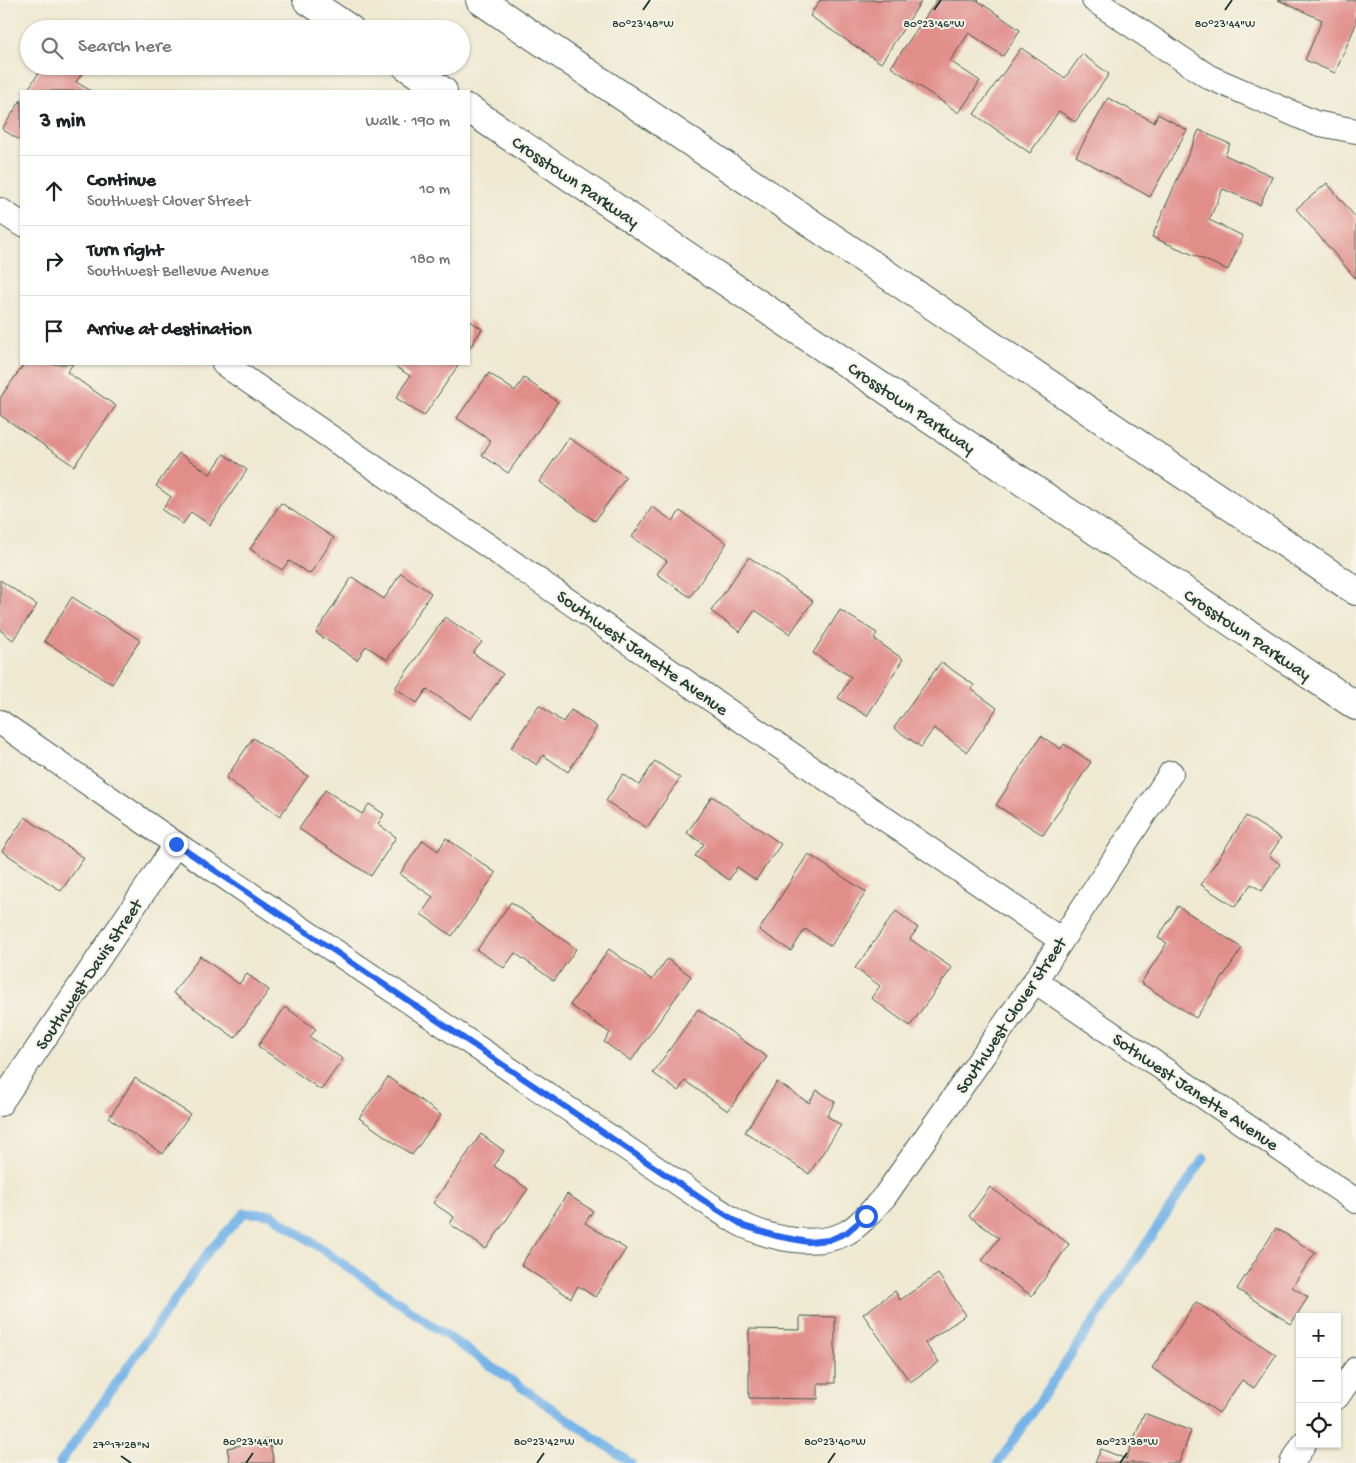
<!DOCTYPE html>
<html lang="en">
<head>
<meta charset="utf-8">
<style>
  :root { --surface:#fff; --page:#f6f6f6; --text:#202124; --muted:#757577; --line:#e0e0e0 }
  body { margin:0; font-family:"Gochi Hand",sans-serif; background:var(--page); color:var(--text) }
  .controls { position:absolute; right:15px; bottom:15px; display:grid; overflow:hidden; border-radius:0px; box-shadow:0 1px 4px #0004 }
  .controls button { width:45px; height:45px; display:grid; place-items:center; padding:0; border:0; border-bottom:1px solid var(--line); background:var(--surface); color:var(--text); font:25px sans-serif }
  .stop { position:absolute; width:15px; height:15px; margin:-11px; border:4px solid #2563eb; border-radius:50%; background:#fff }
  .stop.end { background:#2563eb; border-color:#fff; box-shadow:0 1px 5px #0008 }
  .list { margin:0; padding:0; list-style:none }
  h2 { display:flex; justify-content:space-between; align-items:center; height:65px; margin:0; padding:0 20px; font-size:21px }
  h2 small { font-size:16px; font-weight:400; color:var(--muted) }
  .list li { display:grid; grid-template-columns:32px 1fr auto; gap:15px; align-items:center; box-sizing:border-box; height:70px; padding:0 20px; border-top:1px solid var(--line) }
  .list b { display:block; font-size:19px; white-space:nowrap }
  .list p { margin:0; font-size:16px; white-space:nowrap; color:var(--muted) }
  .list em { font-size:16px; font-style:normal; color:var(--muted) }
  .icon { flex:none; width:28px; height:28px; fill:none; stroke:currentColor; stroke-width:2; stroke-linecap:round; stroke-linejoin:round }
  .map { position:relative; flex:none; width:1356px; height:1463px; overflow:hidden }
  .search { position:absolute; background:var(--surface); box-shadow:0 1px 4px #0004; left:20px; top:20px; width:450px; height:55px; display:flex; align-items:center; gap:12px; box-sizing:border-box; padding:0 18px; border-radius:28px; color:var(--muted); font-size:19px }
  .panel { position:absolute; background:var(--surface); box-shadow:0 1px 4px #0004; left:20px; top:90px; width:450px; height:275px; border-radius:0px }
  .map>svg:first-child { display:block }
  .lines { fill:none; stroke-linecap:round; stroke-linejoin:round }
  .stream { stroke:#75b4e8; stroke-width:9 }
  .building { fill:#e18e8b }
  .minor-casing { stroke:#3e574c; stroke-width:26 }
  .secondary-casing { stroke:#3e574c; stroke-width:30 }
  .minor { stroke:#fff; stroke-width:24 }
  .secondary { stroke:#fff; stroke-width:28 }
  .route { stroke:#2563eb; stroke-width:6 }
  .ticks { fill:none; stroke:#1f3d34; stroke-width:2 }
  .labels { text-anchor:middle; stroke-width:4; stroke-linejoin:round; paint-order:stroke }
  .street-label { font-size:18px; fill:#1f3d34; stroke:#f7f3e8 }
  .ticks-label { font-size:12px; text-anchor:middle; fill:#1f3d34; stroke:#f7f3e8; stroke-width:4; stroke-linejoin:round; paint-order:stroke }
</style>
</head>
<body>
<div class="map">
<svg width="1356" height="1463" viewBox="0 0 1356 1463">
  <rect width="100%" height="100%" fill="#f7f3e8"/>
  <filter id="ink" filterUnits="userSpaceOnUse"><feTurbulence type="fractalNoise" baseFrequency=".02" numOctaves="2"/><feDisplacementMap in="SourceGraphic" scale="10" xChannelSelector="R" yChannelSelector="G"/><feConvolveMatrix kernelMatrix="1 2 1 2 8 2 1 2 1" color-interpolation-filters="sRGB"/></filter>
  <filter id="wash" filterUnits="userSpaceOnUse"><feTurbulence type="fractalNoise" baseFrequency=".0096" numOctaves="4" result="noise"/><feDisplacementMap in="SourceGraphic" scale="20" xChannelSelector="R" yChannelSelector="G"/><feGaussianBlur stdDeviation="1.12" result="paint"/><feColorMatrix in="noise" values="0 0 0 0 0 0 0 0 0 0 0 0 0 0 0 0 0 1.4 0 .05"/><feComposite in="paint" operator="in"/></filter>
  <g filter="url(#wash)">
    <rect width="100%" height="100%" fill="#efe9d1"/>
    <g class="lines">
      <g class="stream">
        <path d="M60,1463L209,1251L244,1213L271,1214L631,1463"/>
        <path d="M998,1463L1204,1158"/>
      </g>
    </g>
    <g id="blocks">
      <g class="building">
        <path d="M820,0H922L881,63L810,16Z"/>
        <path d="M937,0H979L978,1L1020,30L1003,56L969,33L950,61L980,81L959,113L891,67Z"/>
        <path d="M1278,0H1356V24L1335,73L1305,60L1322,20Z"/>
        <path d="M1021,48L1065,78L1082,54L1109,74L1075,122L1059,111L1030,153L974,114Z"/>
        <path d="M43,66H87L76,82L91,91H27Z"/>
        <path d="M1108,98L1154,122L1158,114L1187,130L1150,197L1076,156Z"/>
        <path d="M21,100V141L2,129Z"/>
        <path d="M1199,130L1230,144L1225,155L1272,176L1260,205L1223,189L1209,220L1243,236L1228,270L1152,237Z"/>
        <path d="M1327,183L1356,218V279L1296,209Z"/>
        <path d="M469,320L482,329L469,349Z"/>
        <path d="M24,364H73L67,372L116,406L74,466L0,415V398Z"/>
        <path d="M392,364H459L424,416L396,398L410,376Z"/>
        <path d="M489,373L515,391L524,378L558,402L508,473L482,455L491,441L457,418Z"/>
        <path d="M569,438L626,477L595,521L539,482Z"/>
        <path d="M179,453L210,474L224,454L247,470L210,525L191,512L183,524L162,510L171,497L156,486Z"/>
        <path d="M281,503L334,538L310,574L289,561L282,570L250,549Z"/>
        <path d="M652,507L673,521L680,511L727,543L690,597L657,574L667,561L632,537Z"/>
        <path d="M749,557L813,601L790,634L755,610L740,632L711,611Z"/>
        <path d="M401,573L431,593L387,660L366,646L357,660L316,633L352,577L384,599Z"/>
        <path d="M0,580L37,605L13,640L0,630Z"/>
        <path d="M72,597L140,640L112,684L44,641Z"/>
        <path d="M840,610L877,633L874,639L903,659L867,716L838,698L851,677L813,653Z"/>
        <path d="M445,617L482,642L473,653L503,674L471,719L427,689L417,703L395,688Z"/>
        <path d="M941,662L974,685L971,689L997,708L967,752L934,728L921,747L894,728Z"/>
        <path d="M539,705L563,722L571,710L597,727L568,772L543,755L537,765L511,748Z"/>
        <path d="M1041,736L1061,749L1064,744L1091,762L1043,835L996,805Z"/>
        <path d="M253,738L308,776L280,816L226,778Z"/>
        <path d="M655,761L680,778L647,828L606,801L623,774L639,785Z"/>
        <path d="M325,790L362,814L369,804L384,814L378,824L396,837L371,876L299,829Z"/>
        <path d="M712,796L781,844L756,880L737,867L729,880L695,856L704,844L687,833Z"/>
        <path d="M1246,816L1281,838L1269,856L1280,864L1262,891L1251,884L1235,907L1201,885Z"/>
        <path d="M25,817L84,858L61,891L2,851Z"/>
        <path d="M446,838L496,873L452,936L421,914L433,897L400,874L423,840L438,851Z"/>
        <path d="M808,854L866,892L831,946L805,929L791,951L759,930Z"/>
        <path d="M511,902L576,949L554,981L515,953L504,968L477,950Z"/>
        <path d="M1178,906L1242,948L1196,1018L1141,983L1167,943L1158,938Z"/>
        <path d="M896,911L918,928L910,939L952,968L910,1026L871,998L880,986L855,968Z"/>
        <path d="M609,949L652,980L667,959L691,976L631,1061L604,1042L610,1033L570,1005Z"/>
        <path d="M200,956L239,984L247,974L269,990L235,1038L173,993Z"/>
        <path d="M285,1007L316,1029L310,1037L343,1059L321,1090L258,1046Z"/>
        <path d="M698,1009L767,1057L728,1111L685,1081L678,1091L653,1073Z"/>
        <path d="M388,1077L441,1115L412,1155L359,1118Z"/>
        <path d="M135,1078L190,1114L163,1154L109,1118Z"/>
        <path d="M777,1082L809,1103L817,1090L835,1102L827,1116L841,1125L809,1174L745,1132Z"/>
        <path d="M481,1134L504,1151L494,1166L528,1189L486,1249L450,1224L454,1217L433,1203Z"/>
        <path d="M990,1187L1069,1244L1032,1296L982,1261L999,1238L969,1216Z"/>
        <path d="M567,1194L593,1211L585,1223L626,1249L595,1297L578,1286L571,1298L521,1265Z"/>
        <path d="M1276,1228L1315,1253L1292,1287L1308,1297L1291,1324L1237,1289Z"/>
        <path d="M938,1274L966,1315L925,1343L939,1362L910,1382L863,1314L895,1291L900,1300Z"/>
        <path d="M1196,1302L1276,1355L1254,1388L1242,1380L1219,1413L1152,1368Z"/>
        <path d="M800,1316L835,1317V1383H818V1399L749,1398V1329L800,1330Z"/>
        <path d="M1144,1413L1191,1431L1179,1463H1095L1101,1449L1126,1459Z"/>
        <path d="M269,1439L274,1463H230L227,1448Z"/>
      </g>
    </g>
  </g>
  <g filter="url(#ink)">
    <use href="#blocks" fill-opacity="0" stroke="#3e574c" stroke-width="1"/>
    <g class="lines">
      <defs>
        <g id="minor">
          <path d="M1094,0L1209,77L1315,123L1356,131"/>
          <path d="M0,210L21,224"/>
          <path d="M224,364L1061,940"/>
          <path d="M0,722L176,844L715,1208C725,1214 735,1222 745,1226C773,1239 817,1248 846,1233C861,1225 873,1209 885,1196L1035,981L1171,773"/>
          <path d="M1035,981L1356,1201"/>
          <path d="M0,1104L176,844"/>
          <path d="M1337,1397L1356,1369"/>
          <path d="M1292,1463L1304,1444"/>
        </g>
        <g id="secondary">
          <path d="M307,0L350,29"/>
          <path d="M480,0L1356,591"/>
          <path d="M406,66L443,91"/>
          <path d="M469,109L1356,706"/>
        </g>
      </defs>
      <use href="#minor" class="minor-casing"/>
      <use href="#secondary" class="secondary-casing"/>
      <use href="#minor" class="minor"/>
      <use href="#secondary" class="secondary"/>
    </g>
  </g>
  <g class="lines" filter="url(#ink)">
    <path class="route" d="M176,844L715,1208L744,1226L776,1236L808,1242L829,1240L846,1233L866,1216"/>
  </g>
  <path class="ticks" d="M643,10L650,0M934,10L941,0M1225,10L1232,0M121,1456L131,1463M246,1463L253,1453M537,1463L544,1453M828,1463L835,1453M1120,1463L1127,1453"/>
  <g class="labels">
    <g class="street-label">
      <text transform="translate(576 181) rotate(34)" y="6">Crosstown Parkway</text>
      <text transform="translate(912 407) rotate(34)" y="6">Crosstown Parkway</text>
      <text transform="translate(1248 634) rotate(34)" y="6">Crosstown Parkway</text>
      <text transform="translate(643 652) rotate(35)" y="6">Southwest Janette Avenue</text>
      <text transform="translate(88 974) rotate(-56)" y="6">Southwest Davis Street</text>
      <text transform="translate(1010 1015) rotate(-56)" y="6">Southwest Clover Street</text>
      <text transform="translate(1196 1091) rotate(34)" y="6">Sothwest Janette Avenue</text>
    </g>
  </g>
  <g class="ticks-label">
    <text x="643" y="27">80°23'48"W</text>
    <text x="934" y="27">80°23'46"W</text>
    <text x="1225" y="27">80°23'44"W</text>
    <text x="253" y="1445">80°23'44"W</text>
    <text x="544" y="1445">80°23'42"W</text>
    <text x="835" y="1445">80°23'40"W</text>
    <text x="1127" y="1445">80°23'38"W</text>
    <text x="121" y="1448">27°17'28"N</text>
  </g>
</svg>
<div class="controls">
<button>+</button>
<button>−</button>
<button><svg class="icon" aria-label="locate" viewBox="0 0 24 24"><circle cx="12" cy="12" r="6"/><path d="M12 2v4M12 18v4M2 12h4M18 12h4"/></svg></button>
</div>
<div class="stop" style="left:866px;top:1216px"></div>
<div class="stop end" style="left:176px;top:844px"></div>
<div class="search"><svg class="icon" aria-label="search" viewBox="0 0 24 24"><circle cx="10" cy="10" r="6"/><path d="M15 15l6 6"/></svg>Search here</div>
<section class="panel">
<h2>3 min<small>Walk · 190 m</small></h2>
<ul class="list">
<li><svg class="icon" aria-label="ahead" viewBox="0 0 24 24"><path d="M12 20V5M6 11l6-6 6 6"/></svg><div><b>Continue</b><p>Southwest Clover Street</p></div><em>10 m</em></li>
<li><svg class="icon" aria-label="right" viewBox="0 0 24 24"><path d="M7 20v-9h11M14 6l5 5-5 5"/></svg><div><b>Turn right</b><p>Southwest Bellevue Avenue</p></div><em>180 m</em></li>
<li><svg class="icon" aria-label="arrive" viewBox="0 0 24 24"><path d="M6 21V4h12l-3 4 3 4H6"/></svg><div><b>Arrive at destination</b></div></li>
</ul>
</section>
</div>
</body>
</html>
